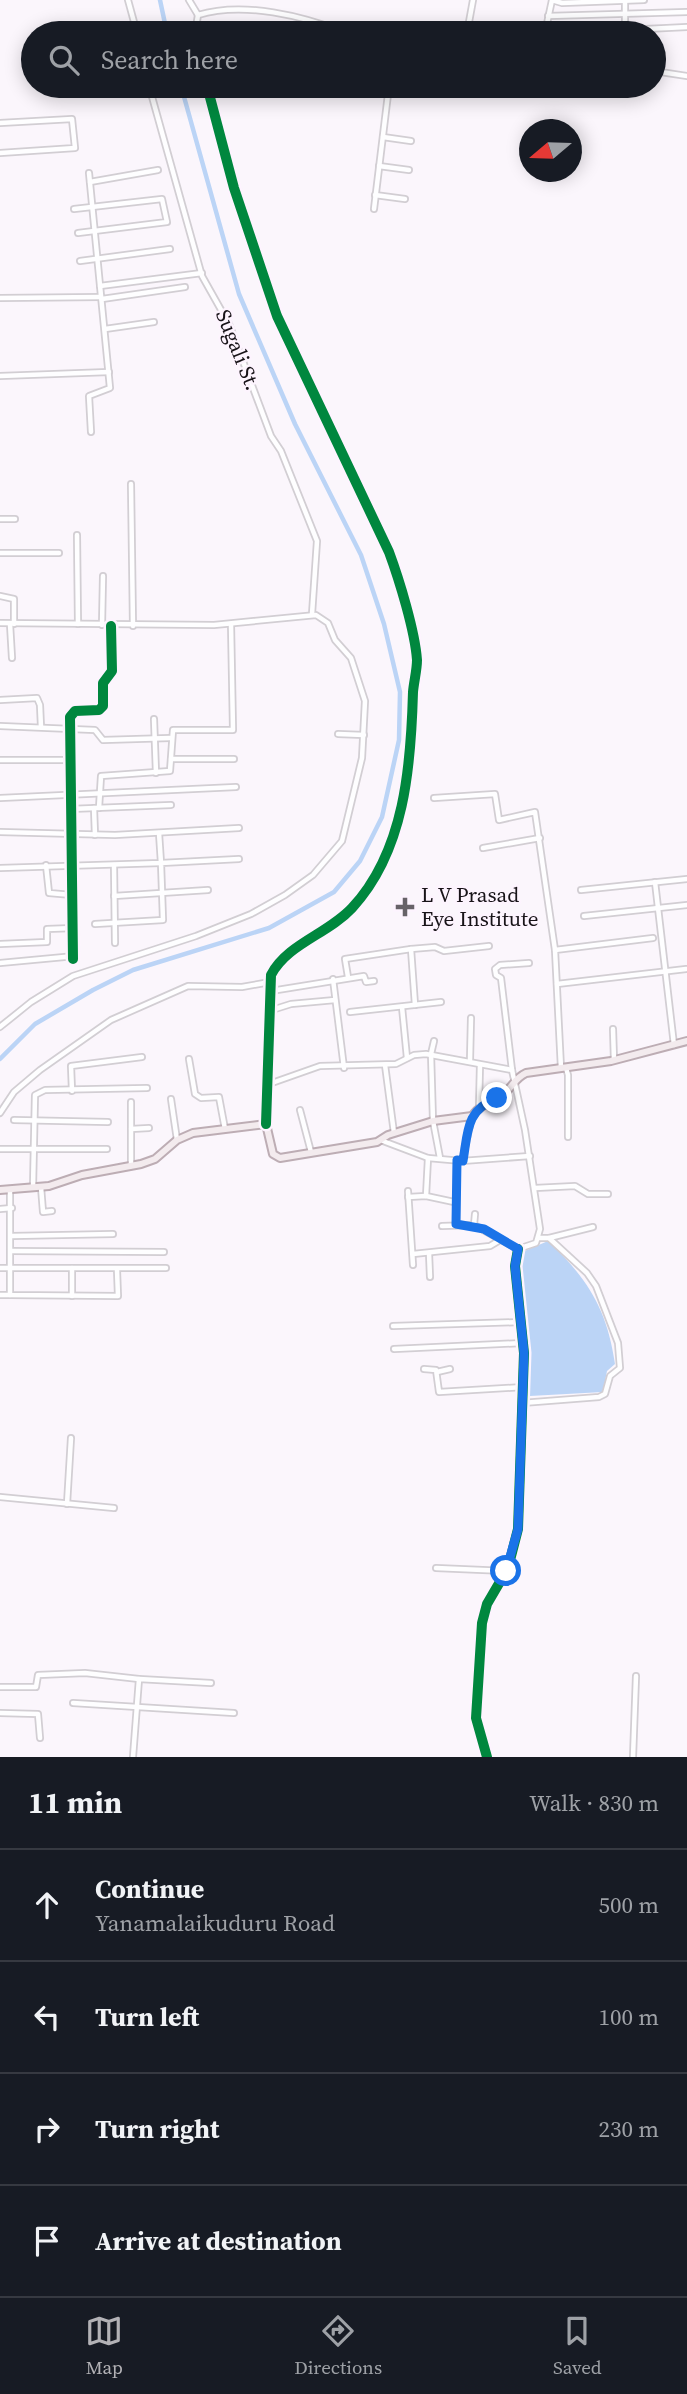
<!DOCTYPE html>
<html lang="en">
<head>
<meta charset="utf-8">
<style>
  :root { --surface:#171b24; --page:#20242c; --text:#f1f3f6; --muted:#9ea1a6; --line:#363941; --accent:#b3b2b6 }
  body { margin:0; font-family:"Source Serif 4",serif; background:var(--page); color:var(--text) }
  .compass { position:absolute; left:519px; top:119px; width:63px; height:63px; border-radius:50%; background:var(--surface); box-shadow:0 4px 18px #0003; rotate:251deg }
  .stop { position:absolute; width:21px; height:21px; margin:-16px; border:5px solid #1a73e8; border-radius:50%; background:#fff }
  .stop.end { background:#1a73e8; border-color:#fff; box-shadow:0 2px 7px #0008 }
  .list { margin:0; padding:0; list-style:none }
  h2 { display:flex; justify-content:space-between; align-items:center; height:91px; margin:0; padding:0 28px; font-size:30px }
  h2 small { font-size:23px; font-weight:400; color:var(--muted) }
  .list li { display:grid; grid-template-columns:46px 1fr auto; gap:21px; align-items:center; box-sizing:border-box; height:112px; padding:0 28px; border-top:2px solid var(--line) }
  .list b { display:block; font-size:26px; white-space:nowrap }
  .list p { margin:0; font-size:23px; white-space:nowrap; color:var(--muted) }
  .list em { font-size:23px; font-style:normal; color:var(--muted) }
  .icon { flex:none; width:38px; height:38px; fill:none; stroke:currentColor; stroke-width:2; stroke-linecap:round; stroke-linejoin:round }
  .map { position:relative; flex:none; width:687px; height:1757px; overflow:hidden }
  .search { position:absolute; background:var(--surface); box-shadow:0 4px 18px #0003; left:21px; right:21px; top:21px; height:77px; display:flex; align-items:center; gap:18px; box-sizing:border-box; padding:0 24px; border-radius:38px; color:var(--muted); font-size:26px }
  .sheet { height:539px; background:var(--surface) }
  nav { display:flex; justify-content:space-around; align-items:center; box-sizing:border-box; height:98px; border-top:2px solid var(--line); background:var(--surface); font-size:19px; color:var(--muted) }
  nav a { display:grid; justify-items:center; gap:4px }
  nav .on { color:var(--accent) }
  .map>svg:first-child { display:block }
  .water { fill:#bbd4f6 }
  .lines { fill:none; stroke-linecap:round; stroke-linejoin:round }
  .canal { stroke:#bbd4f6; stroke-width:4.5 }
  .minor-casing { stroke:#d2ced3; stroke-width:8 }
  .major-casing { stroke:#bdadb4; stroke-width:10 }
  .minor { stroke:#fefeff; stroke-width:4.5 }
  .major { stroke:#f3ebee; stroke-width:6 }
  .cycleway-casing { stroke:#fdf4fe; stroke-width:15 }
  .cycleway { stroke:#00873e; stroke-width:10 }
  .route { stroke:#1a73e8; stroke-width:9 }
  .poi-dot { fill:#676268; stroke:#fdf4fe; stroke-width:2.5 }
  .labels { text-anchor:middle; stroke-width:5; stroke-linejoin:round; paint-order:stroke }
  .street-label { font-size:21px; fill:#181318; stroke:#fdf4fe }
  .poi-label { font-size:21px; fill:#181318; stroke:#fdf4fe; text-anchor:start }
</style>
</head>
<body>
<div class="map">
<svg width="687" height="1757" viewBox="0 0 687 1757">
  <rect width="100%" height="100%" fill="#fbf6fc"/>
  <path class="water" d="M548,1241C588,1279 607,1309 615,1364L607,1371L603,1392L530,1396L520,1253Z"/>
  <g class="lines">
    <g class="canal">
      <path d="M160,0L167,33"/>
      <path d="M0,1059L35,1024L93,990L133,970L269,928L334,892L360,861L382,817L399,740L400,692L384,624L361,555L295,424L239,294L181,86"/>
    </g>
    <defs>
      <g id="minor">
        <path d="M128,0L137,33"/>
        <path d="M189,0L198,15"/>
        <path d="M548,16L687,12"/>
        <path d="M592,30H625V1"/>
        <path d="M625,30L687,27"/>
        <path d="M195,33L198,15C244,1 303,16 347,33"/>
        <path d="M467,33L473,0"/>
        <path d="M545,33L552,0L562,3L644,0"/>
        <path d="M654,71L687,76"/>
        <path d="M149,86L202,276L229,324L271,436L281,451L317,541L312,614"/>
        <path d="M207,86L234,188L277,316L389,552C399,579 415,631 417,660C417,670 414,681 413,692C411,765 405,851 352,908C328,934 287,944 271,975L266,1124"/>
        <path d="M0,123L72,119L75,148L0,153"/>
        <path d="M383,137L411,141"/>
        <path d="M379,166L409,170"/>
        <path d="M89,173L110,388L89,396L91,432"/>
        <path d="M90,182L158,170"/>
        <path d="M375,195L405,199"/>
        <path d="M74,209L162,199L167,222L78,233"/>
        <path d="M374,209L389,86"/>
        <path d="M80,261L170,249"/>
        <path d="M100,286L202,273"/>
        <path d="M0,298L101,297"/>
        <path d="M102,299L185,287"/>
        <path d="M105,329L154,322"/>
        <path d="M0,376L109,372"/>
        <path d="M131,484L133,626"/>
        <path d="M0,519H15"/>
        <path d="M77,535L78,624"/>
        <path d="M0,553H59"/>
        <path d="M0,596L14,599V624"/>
        <path d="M0,623L214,625L316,615L328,623L335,640L351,658L365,701L362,758L342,841L313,875L285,895L251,914L196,936L73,976L31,1002L0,1027"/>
        <path d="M10,624L12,658"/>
        <path d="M102,625L103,576"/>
        <path d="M0,700L37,698L40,705L41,727"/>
        <path d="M154,719L156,773"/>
        <path d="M0,726L95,730L103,740L170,738"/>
        <path d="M338,734L364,735"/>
        <path d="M171,759H234"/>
        <path d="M0,760H69"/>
        <path d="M0,798L236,787"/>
        <path d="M434,798L495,794L499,820L535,812L555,950"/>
        <path d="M94,808L95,835"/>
        <path d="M99,808L101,776L170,771L173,730H233L231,624"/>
        <path d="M70,809L171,805"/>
        <path d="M0,832L115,835L239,828"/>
        <path d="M483,848L540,838"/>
        <path d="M46,865L49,893L72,895"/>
        <path d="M114,865L115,943"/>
        <path d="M0,868L161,863L159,833"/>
        <path d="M655,882L674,1045"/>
        <path d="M581,890L687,879"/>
        <path d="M114,896L208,890"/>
        <path d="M584,916L687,905"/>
        <path d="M95,924L163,920L161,863L239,859"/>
        <path d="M0,944L47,942V929L74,928"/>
        <path d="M411,949L415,1005"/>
        <path d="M73,959L70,717L75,711L99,710L103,706V683L112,671L111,626"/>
        <path d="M0,963L75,956"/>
        <path d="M348,977L345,959L411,949L435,947L444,951L489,946"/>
        <path d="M333,979L344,1068"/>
        <path d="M557,984L686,969"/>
        <path d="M271,991L364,976L366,982L374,981"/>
        <path d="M402,1007L407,1058"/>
        <path d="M272,1010L291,1004L335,1000"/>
        <path d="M350,1012L441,1002"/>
        <path d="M613,1029L614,1060"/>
        <path d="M434,1041L431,1054L433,1121L440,1158"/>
        <path d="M189,1059L195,1094L201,1098L219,1097L225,1129"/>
        <path d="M470,1060L471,1018"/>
        <path d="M385,1065L394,1133"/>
        <path d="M561,1068L555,950L653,938"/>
        <path d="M566,1068L568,1075V1137"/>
        <path d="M269,1084L320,1066L396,1064L414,1055L426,1054L512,1070"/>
        <path d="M72,1091L71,1066L142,1057"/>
        <path d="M171,1099L177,1140"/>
        <path d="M479,1105L480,1065"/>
        <path d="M300,1110L311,1152"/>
        <path d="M0,1113L14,1092L40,1070L111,1020L188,986L242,987L270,982"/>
        <path d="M14,1120L108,1122"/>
        <path d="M131,1129L149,1128"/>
        <path d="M383,1141L428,1158L462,1161L472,1116"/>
        <path d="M0,1149H107"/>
        <path d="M462,1161L530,1156"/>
        <path d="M131,1166V1102"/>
        <path d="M33,1187L35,1095L45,1090L147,1088"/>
        <path d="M41,1187L43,1212L52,1211"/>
        <path d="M535,1188L575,1186L588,1194H608"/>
        <path d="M10,1190V1295L118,1296L117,1270"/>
        <path d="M408,1191L413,1265"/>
        <path d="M426,1196L428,1158"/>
        <path d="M408,1197L426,1196L454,1202"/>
        <path d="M0,1209L12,1208"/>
        <path d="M456,1224L457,1160"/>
        <path d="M474,1225L475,1214"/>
        <path d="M442,1226L474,1225L518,1249"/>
        <path d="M12,1236L113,1234"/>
        <path d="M549,1238L593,1227"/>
        <path d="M518,1249L536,1243L540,1229L525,1130L512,1070L501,978L496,975L495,969L500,965L529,963"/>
        <path d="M11,1251L164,1252"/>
        <path d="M429,1253L430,1277"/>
        <path d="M413,1254L490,1246L500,1240"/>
        <path d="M0,1268H166"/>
        <path d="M72,1268V1296"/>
        <path d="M0,1295H10"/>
        <path d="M393,1326L521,1322"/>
        <path d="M394,1349L523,1343"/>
        <path d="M424,1369L436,1370L439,1392L523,1387"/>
        <path d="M437,1372L450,1369"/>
        <path d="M522,1403L599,1397L605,1394L610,1376L620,1368L618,1343L596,1286L587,1273L549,1238H539"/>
        <path d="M0,1497L114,1508"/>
        <path d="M67,1504L71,1438"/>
        <path d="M436,1568L506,1571"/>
        <path d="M0,1687H36L38,1675L85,1673L139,1679"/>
        <path d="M73,1703L234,1713"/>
        <path d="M0,1713L38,1714L40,1738"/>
        <path d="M133,1757L139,1679L211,1683"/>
        <path d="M487,1757L476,1718L482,1623L487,1604L508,1568L518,1529L524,1353L515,1266L518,1249"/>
        <path d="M633,1757L636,1676"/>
      </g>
      <path id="major" d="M0,1190L49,1186L82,1175L141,1164L155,1159L177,1140L193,1133L266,1124L273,1154L280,1158L377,1142L388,1135L433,1121L472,1116C485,1100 492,1104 505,1093C513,1086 515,1078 526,1073L611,1061L687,1041"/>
    </defs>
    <use href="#minor" class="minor-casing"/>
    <use href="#major" class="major-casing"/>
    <use href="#minor" class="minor"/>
    <use href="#major" class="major"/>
    <defs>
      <g id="cycleway">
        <path d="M207,86L234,188L277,316L389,552C399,579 415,631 417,660C417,670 414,681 413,692C411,765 405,851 352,908C328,934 287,944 271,975L266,1124"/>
        <path d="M73,959L70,717L75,711L99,710L103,706V683L112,671L111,626"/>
        <path d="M487,1757L476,1718L482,1623L487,1604L508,1568L518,1529L524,1353L515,1266L518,1249"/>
      </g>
    </defs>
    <use href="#cycleway" class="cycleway-casing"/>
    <use href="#cycleway" class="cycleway"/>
  </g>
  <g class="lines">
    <path class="route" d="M497,1098C466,1110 468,1131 463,1161L457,1160L456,1224L484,1229L518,1249L515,1266L524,1353L518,1529L506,1571"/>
  </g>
  <path class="poi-dot" d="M401.5 896.5h7v7h7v7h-7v7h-7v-7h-7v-7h7z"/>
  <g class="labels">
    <g class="street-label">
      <text transform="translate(238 350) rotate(68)" y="7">Sugali St.</text>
    </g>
    <g class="poi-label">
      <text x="421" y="902">L V Prasad<tspan x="421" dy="24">Eye Institute</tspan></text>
    </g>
  </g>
</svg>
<svg class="compass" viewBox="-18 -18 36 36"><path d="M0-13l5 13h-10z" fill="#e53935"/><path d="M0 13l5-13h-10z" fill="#9ea1a6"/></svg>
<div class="stop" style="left:506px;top:1571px"></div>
<div class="stop end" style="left:497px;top:1098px"></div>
<div class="search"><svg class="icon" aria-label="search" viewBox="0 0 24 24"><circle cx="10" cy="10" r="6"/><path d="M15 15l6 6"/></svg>Search here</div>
</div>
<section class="sheet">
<h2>11 min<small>Walk · 830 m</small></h2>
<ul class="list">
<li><svg class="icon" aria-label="ahead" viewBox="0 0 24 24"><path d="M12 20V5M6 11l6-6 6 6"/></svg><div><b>Continue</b><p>Yanamalaikuduru Road</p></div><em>500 m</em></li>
<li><svg class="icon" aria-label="left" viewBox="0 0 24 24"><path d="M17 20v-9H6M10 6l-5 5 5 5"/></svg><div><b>Turn left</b></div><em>100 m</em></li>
<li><svg class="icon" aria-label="right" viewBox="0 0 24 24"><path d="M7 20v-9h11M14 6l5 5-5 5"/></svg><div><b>Turn right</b></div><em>230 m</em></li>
<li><svg class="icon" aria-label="arrive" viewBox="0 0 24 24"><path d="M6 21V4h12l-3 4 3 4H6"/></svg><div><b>Arrive at destination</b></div></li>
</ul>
</section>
<nav>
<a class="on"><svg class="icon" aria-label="map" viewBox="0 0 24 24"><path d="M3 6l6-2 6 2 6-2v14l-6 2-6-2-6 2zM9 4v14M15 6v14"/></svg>Map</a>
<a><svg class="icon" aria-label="directions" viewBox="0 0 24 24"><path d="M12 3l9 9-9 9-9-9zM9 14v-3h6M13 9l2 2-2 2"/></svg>Directions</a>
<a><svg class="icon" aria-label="saved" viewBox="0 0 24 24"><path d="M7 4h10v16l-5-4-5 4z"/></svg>Saved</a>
</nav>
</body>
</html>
